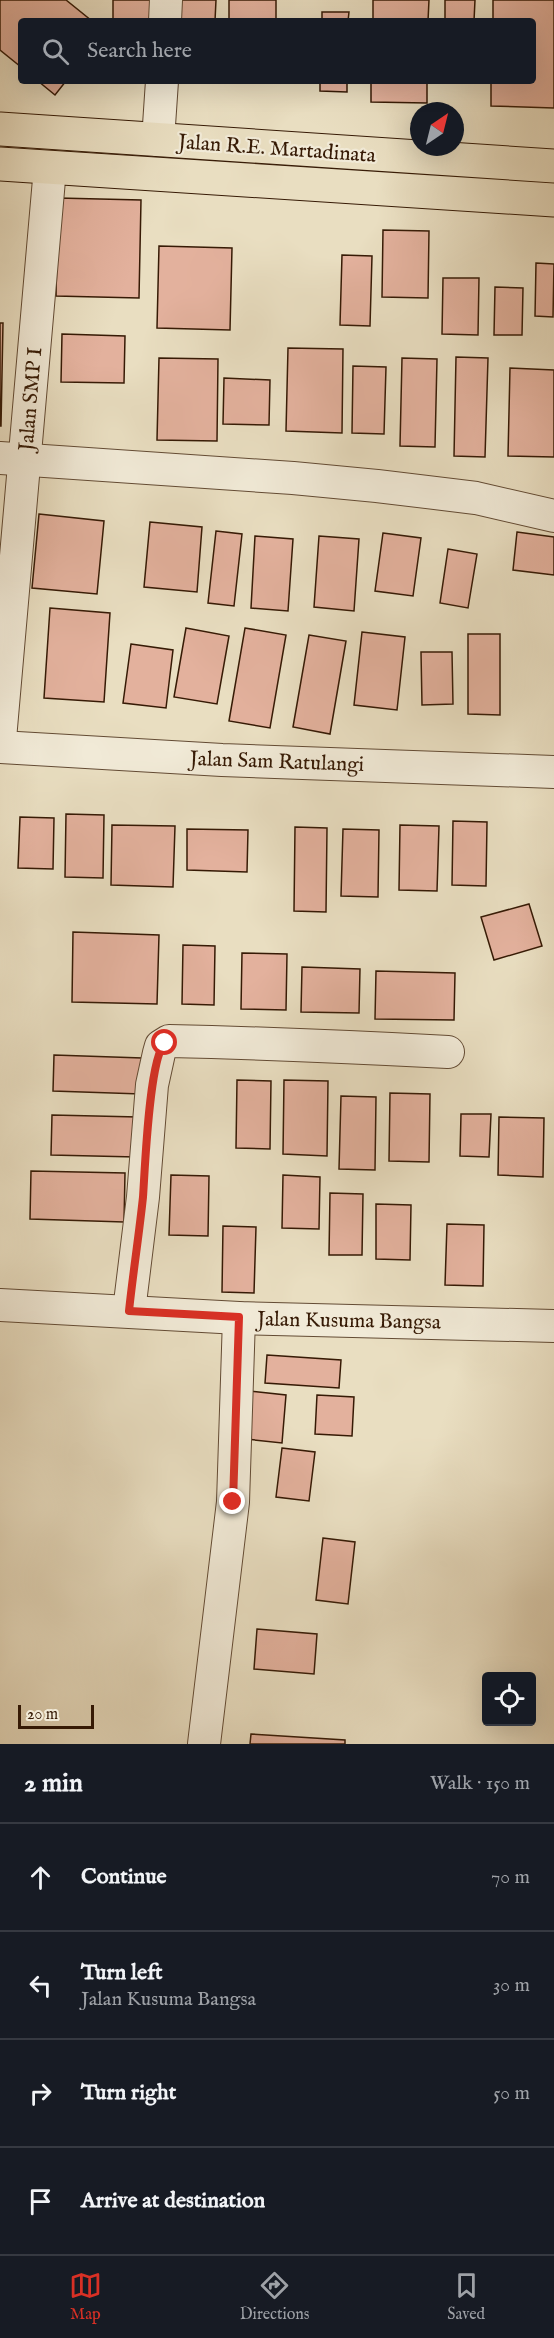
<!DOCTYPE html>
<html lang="en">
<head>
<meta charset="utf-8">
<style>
  :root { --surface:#171b24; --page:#20242c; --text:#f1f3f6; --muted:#9ea1a6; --line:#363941; --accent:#d93025 }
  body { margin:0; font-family:"IM FELL English",serif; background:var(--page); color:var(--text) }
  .controls { position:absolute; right:18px; bottom:18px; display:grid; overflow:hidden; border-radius:6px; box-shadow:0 6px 24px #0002 }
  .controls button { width:54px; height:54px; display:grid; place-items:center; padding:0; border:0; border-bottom:2px solid var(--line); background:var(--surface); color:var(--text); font:30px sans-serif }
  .compass { position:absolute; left:410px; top:102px; width:54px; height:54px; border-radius:50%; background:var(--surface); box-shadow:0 6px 24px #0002; rotate:35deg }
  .scale { position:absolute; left:18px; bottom:15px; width:76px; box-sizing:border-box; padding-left:6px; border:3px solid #361a05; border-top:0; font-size:16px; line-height:21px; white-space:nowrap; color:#361a05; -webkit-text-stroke:4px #f1ead7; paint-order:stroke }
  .stop { position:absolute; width:18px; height:18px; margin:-14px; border:4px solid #d93025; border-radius:50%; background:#fff }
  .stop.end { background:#d93025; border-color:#fff; box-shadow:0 2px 6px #0008 }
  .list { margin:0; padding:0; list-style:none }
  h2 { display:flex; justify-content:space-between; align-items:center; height:78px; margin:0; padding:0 24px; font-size:26px }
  h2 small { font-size:20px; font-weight:400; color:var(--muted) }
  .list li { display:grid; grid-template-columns:39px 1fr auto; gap:18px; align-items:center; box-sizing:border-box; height:108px; padding:0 24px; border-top:2px solid var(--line) }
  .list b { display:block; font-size:22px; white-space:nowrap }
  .list p { margin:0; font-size:20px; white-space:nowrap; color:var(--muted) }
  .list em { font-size:20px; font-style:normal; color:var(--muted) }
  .icon { flex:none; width:33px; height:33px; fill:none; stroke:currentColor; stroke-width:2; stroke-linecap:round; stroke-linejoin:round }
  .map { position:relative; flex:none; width:554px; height:1744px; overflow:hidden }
  .search { position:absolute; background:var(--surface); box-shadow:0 6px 24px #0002; left:18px; right:18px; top:18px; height:66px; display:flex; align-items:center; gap:15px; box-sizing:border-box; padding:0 21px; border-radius:6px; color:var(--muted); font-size:22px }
  .sheet { height:510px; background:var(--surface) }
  nav { display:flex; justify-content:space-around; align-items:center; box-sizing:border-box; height:84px; border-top:2px solid var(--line); background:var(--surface); font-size:16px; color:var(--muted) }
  nav a { display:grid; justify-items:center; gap:3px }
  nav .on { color:var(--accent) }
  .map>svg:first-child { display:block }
  .building { fill:#e3b19d; stroke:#361a05; stroke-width:1.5 }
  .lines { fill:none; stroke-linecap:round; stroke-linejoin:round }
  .minor-casing { stroke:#634b34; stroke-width:34 }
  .trunk-casing { stroke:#361a05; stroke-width:35 }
  .minor { stroke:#f1ead7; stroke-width:32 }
  .trunk { stroke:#e9dec1; stroke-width:33 }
  .route { stroke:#d93025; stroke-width:8 }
  .labels { text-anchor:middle; stroke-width:4.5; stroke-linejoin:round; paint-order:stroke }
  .street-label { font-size:21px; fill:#361a05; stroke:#f1ead7 }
</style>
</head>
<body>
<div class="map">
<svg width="554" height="1744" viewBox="0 0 554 1744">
  <rect width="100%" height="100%" fill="#e9dec1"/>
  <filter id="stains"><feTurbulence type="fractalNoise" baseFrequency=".00333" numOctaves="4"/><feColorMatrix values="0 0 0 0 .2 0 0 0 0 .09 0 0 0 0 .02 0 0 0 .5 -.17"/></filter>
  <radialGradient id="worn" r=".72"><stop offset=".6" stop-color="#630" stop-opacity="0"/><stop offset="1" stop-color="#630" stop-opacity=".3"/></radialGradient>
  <g class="building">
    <path d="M0,0H66L92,21H21V67L0,50Z"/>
    <rect x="113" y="0" width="38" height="21"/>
    <path d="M181,0H216L215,21H180Z"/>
    <rect x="229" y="0" width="47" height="21"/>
    <path d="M373,0H429L428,21H373Z"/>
    <path d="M445,0H475L474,21H445Z"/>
    <path d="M493,0H554V108L491,106V81H533V21H493Z"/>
    <path d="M322,12H349L348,21H322Z"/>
    <path d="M38,81H66L55,95Z"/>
    <path d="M320,81H347V92L320,91Z"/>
    <path d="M371,81H427V103L371,102Z"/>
    <path d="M58,198L141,200L139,298L56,296Z"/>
    <path d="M383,230L429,231L428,298L382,297Z"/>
    <path d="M159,246L232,248L230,330L157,328Z"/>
    <path d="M342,255L372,256L370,326L340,325Z"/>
    <path d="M536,263L554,264L553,317L535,316Z"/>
    <path d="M443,278H479L478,335L442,334Z"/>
    <path d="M495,287L523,288L522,335H494Z"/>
    <path d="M0,323H3L1,426H0Z"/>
    <path d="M62,334L125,336L124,383L61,382Z"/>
    <path d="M288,348L343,349L342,433L286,431Z"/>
    <path d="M456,357L488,358L485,457L454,456Z"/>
    <path d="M159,358L218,359L217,441L157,440Z"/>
    <path d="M402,358L437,359L435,447L400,446Z"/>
    <path d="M353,366L386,367L384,434L352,433Z"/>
    <path d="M510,368L554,370V457L508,456Z"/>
    <path d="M224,378L270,380L269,425L223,424Z"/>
    <path d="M39,514L104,521L97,594L32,588Z"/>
    <path d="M150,522L202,527L197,592L144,587Z"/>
    <path d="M216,531L242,534L234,606L208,603Z"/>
    <path d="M517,532L554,537V575L513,570Z"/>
    <path d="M383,533L421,538L413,596L375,591Z"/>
    <path d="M255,536L293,539L288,611L251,608Z"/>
    <path d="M319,536L359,539L354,611L314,607Z"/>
    <path d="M448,549L477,554L468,608L440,603Z"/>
    <path d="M50,608L110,613L104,702L44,698Z"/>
    <path d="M186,628L229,636L217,704L174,697Z"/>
    <path d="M245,628L286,635L270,728L229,721Z"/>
    <path d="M362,632L405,637L397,710L354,705Z"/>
    <path d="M468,634H500V715L468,714Z"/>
    <path d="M309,635L346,641L330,734L293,727Z"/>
    <path d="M131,644L173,650L166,708L123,703Z"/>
    <path d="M421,652H452L453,704L422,705Z"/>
    <path d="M66,814L104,815L103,878L65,877Z"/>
    <path d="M20,817L54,818L53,869L18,868Z"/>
    <path d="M453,821L487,822L486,886L452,885Z"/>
    <path d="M112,825L175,826L173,887L111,885Z"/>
    <path d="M400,825L439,826L437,891L399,890Z"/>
    <path d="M295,827L327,828L326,912L294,911Z"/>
    <path d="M187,829L248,830L247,872L187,870Z"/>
    <path d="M343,829L379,830L378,897L341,896Z"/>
    <path d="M529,904L542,946L494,960L481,917Z"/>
    <path d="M73,932L159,935L157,1004L72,1002Z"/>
    <path d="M183,945L215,946L214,1005L182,1004Z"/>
    <path d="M242,953L287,954L286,1010L241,1009Z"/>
    <path d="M302,967L360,969L359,1013L301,1012Z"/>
    <path d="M376,971L455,973L454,1020L375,1019Z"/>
    <path d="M54,1055L142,1058L141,1094L53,1091Z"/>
    <path d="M237,1080L271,1081L270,1149L236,1148Z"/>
    <path d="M284,1080L328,1081L327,1156L283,1154Z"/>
    <path d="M390,1093L430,1094L429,1162L389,1161Z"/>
    <path d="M341,1096L376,1097L375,1170L339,1169Z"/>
    <path d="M461,1114H491L489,1157L460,1156Z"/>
    <path d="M52,1115L138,1117L136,1157L51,1155Z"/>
    <path d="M499,1117L544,1118L543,1177L498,1175Z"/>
    <path d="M31,1171L125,1173L124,1222L30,1219Z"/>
    <path d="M171,1175L209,1176L208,1236L169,1235Z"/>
    <path d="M283,1175L320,1177L319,1229L282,1228Z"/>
    <path d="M330,1193L363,1194L362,1255H329Z"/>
    <path d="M376,1204L411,1205L410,1260L376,1259Z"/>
    <path d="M447,1224L484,1225L483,1286L445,1285Z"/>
    <path d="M223,1226L256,1227L254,1293L222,1292Z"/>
    <path d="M267,1355L341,1360L339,1388L265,1383Z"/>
    <path d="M250,1391L286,1395L282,1443L246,1439Z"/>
    <path d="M317,1395L354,1397L352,1436L315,1434Z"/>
    <path d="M282,1448L315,1452L309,1501L276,1497Z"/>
    <path d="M323,1538L355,1542L348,1604L316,1600Z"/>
    <path d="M257,1629L317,1634L314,1674L254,1669Z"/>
    <path d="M251,1734L345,1740V1744H250Z"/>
  </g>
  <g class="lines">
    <defs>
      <g id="minor">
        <path d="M165,21L166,0"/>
        <path d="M158,140L162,81"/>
        <path d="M0,458L293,478L377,486L476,498L554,516"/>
        <path d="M0,739L50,168"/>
        <path d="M0,747L222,760L554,772"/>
        <path d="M0,1305L239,1318L554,1326"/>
        <path d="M129,1311L143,1197L152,1085L159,1053L161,1046L169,1041C262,1043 355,1047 448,1052"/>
        <path d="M204,1744L233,1502L239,1318"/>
      </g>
      <g id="trunk">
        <path d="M0,129L554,166"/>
        <path d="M0,164L554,200"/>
      </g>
    </defs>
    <use href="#minor" class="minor-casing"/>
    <use href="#trunk" class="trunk-casing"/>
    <use href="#minor" class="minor"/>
    <use href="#trunk" class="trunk"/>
  </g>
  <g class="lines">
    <path class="route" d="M165,1043C149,1058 145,1169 143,1197C139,1235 133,1273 129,1311L239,1317L233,1502"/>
  </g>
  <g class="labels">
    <g class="street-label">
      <text transform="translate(277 148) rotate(4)" y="7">Jalan R.E. Martadinata</text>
      <text transform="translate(30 399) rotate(-85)" y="7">Jalan SMP I</text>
      <text transform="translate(277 761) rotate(2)" y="7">Jalan Sam Ratulangi</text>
      <text transform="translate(349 1320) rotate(1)" y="7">Jalan Kusuma Bangsa</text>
    </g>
  </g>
  <rect width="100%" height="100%" filter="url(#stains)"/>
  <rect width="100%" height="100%" fill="url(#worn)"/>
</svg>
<div class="controls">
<button><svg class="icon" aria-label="locate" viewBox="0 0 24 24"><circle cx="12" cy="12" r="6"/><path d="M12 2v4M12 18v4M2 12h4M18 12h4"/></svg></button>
</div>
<svg class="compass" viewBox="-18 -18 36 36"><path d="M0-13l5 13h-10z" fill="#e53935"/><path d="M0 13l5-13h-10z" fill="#9ea1a6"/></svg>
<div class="scale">20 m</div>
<div class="stop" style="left:165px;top:1043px"></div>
<div class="stop end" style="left:233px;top:1502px"></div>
<div class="search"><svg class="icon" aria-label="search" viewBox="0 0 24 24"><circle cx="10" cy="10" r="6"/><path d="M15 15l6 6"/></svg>Search here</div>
</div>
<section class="sheet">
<h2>2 min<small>Walk · 150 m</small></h2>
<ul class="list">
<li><svg class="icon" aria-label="ahead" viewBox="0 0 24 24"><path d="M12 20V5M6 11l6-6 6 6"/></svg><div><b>Continue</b></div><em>70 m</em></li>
<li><svg class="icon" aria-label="left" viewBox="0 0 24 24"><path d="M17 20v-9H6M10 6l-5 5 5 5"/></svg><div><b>Turn left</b><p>Jalan Kusuma Bangsa</p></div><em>30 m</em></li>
<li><svg class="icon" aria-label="right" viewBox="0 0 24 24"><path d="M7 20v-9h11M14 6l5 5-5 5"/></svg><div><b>Turn right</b></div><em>50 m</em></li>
<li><svg class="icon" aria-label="arrive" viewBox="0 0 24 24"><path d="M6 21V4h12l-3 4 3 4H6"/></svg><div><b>Arrive at destination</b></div></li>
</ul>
</section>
<nav>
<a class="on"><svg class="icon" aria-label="map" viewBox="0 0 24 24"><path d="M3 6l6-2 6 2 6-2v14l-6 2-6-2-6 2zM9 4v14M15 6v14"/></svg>Map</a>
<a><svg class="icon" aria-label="directions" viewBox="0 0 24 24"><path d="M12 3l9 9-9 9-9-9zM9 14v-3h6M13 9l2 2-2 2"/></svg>Directions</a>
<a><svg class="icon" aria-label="saved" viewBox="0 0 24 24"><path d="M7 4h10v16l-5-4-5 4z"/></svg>Saved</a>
</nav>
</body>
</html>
